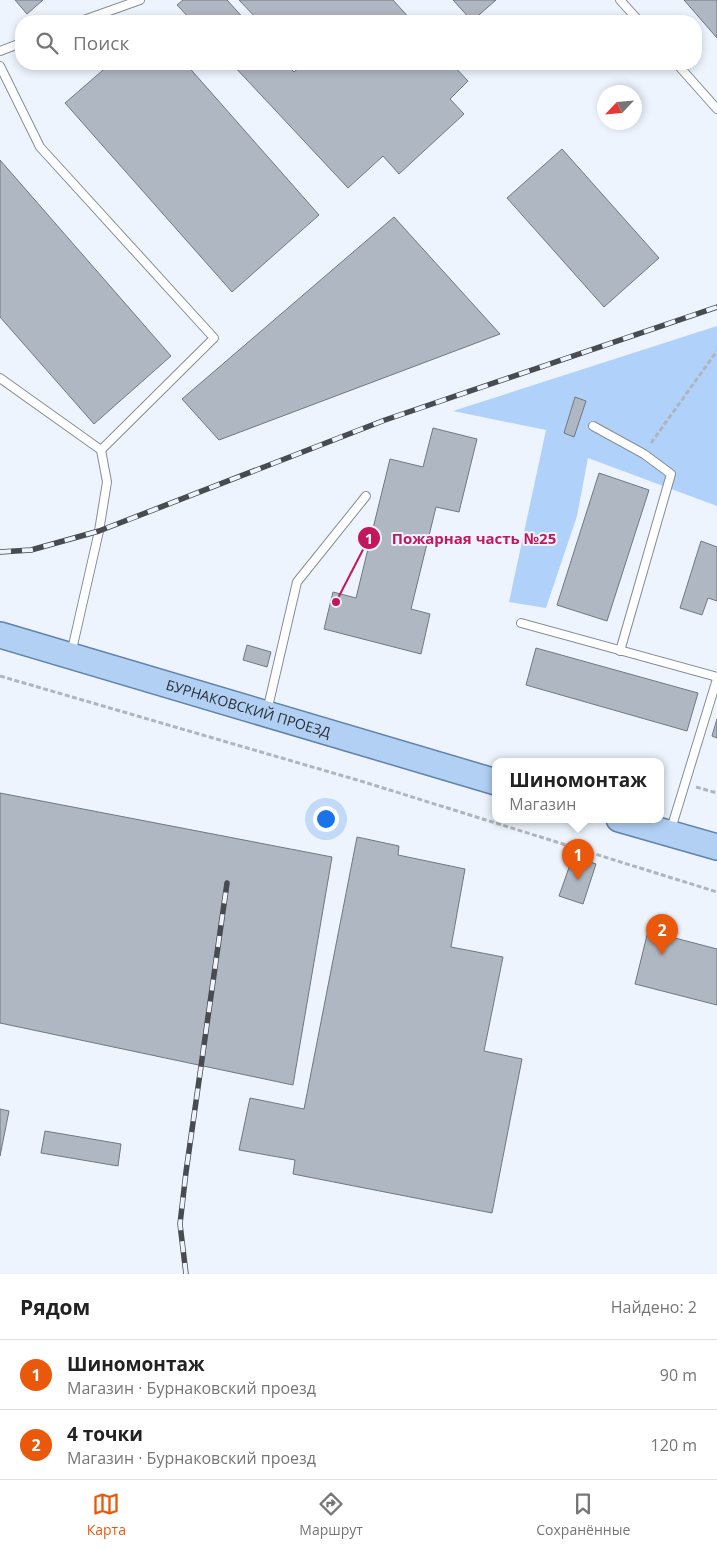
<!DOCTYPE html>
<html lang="ru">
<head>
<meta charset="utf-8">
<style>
  :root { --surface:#fff; --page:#f2f2f2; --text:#222; --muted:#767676; --line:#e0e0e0; --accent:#ea580c }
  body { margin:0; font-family:"Open Sans",sans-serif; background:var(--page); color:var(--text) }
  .compass { position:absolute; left:597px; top:85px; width:45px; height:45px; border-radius:50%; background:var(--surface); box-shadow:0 2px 8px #0003; rotate:244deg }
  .you { position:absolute; left:325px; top:818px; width:18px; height:18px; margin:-12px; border:4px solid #fff; border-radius:50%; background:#1a73e8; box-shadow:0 0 0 8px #1a73e833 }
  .badge { display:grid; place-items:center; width:32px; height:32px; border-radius:50%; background:var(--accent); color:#fff; font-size:16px; font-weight:700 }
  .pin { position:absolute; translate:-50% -41px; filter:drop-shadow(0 1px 2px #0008) }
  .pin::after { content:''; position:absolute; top:26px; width:18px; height:15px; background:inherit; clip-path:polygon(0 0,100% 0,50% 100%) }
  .popup { position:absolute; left:492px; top:758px; width:172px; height:65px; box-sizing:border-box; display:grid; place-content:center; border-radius:10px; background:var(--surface); filter:drop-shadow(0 1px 4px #0005); font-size:16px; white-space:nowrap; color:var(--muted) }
  .popup b { font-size:19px; color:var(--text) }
  .popup::after { content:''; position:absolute; left:50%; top:100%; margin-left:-10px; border:10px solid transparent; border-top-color:var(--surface) }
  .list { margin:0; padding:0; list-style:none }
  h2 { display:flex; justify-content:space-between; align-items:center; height:65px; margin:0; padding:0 20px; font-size:21px }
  h2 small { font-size:16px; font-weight:400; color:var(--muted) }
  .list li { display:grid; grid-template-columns:32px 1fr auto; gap:15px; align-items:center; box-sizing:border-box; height:70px; padding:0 20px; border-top:1px solid var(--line) }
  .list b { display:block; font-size:19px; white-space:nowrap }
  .list p { margin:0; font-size:16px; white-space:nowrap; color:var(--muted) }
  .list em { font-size:16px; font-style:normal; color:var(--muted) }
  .icon { flex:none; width:28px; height:28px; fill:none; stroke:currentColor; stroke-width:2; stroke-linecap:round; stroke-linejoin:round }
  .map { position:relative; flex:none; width:717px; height:1274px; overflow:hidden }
  .search { position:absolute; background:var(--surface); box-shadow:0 2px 8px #0003; left:15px; right:15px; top:15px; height:55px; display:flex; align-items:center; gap:12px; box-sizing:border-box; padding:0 18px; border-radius:20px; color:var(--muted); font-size:19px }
  .sheet { height:205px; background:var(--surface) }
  nav { display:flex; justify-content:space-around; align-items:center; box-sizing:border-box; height:70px; border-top:1px solid var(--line); background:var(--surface); font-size:14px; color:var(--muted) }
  nav a { display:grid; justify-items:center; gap:2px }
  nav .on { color:var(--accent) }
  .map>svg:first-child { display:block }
  .green { fill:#b0d2fa }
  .building { fill:#afb7c2; stroke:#6f7881 }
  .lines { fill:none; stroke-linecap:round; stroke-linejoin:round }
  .lane-casing { stroke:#858d97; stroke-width:10 }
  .primary-casing { stroke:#6082aa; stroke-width:28 }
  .path { stroke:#b0b5bd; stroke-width:3; stroke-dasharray:5 2.5; stroke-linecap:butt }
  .lane { stroke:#fff; stroke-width:8 }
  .primary { stroke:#b1d0f4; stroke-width:25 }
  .rail-casing { stroke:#484b50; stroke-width:5.5 }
  .rail { stroke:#edf4fd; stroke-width:4; stroke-dasharray:11; stroke-linecap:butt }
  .labels { text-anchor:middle; stroke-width:4; stroke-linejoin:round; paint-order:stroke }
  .street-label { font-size:14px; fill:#292c30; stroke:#edf4fd }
  .leader { fill:none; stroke:#c2185b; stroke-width:2 }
  .callout-dot { fill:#c2185b; stroke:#edf4fd; stroke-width:2 }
  .mark-label { font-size:15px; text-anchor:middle; font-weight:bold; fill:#fff }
  .callout-label { font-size:15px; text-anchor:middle; font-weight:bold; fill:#c2185b; stroke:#edf4fd; stroke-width:4; stroke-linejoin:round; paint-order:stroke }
</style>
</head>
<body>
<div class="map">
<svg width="717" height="1274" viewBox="0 0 717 1274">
  <rect width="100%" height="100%" fill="#edf4fd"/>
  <path class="green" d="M717,326V506L588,458L577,516L546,608L509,602L546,430L453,411Z"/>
  <g class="building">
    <path d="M15,0H43L27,14Z"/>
    <path d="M183,0H227L246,21H192L177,5Z"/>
    <path d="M239,0H393L412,21H259Z"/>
    <path d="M453,0H496L472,21Z"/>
    <path d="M684,0H717V38Z"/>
    <path d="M110,64H186L319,215L232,292L65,103Z"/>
    <path d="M232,64H286L294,72L301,66L299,64H452L468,81L450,99L464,114L399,174L383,156L348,188Z"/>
    <path d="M562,149L659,258L604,307L507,198Z"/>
    <path d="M0,160L171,356L94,424L0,317Z"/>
    <path d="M394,217L500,334L219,440L182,399Z"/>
    <path d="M575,397L586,401L574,437L564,433Z"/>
    <path d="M433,428L477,439L459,512L436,507L411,609L430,614L421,654L324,629L333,592L356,598L390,459L423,467Z"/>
    <path d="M599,473L649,490L607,621L557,605Z"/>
    <path d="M701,541L717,547V601L708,598L702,615L680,608Z"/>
    <path d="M247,645L271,652L267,667L243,660Z"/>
    <path d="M536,648L698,693L687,731L526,685Z"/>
    <path d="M717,719V738L712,736Z"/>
    <path d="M0,793L332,857L293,1085L0,1023Z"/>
    <path d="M357,837L399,846L398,855L465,869L451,947L503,957L484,1051L522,1059L492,1213L293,1174L295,1160L239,1150L250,1098L304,1109Z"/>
    <path d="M573,856L596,864L583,904L559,896Z"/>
    <path d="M648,931L717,949V1005L635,984Z"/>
    <path d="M0,1109L9,1111L0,1156Z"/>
    <path d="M45,1131L121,1144L118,1166L41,1153Z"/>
  </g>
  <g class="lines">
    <defs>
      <g id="lane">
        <path d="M620,0L639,21"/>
        <path d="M81,21L140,0"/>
        <path d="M0,51L21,43"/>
        <path d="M677,64L717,109"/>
        <path d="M0,66L40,147L214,338L101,450L0,378"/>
        <path d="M593,426L644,454L671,474L620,651"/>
        <path d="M521,623L717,677"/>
        <path d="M71,654L99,531L107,482L101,450"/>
        <path d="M267,711L297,582L366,496"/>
        <path d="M671,829L717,679"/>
      </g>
      <g id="primary">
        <path id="s1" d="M0,635L496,782"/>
        <path d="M619,819L717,847"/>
      </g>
    </defs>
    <use href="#lane" class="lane-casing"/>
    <use href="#primary" class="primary-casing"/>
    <g class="path">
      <path d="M651,443L717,351"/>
      <path d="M0,676L364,782L717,892"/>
      <path d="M696,787L717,793"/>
    </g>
    <use href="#lane" class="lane"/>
    <use href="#primary" class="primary"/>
    <defs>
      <g id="rail">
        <path d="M0,552L31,550L99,531L385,420L717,307"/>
        <path d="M186,1274L180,1224L186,1172L227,883"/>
      </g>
    </defs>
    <use href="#rail" class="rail-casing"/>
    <use href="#rail" class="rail"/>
  </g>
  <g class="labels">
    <g class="street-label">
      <text dy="5" stroke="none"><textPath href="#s1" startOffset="259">БУРНАКОВСКИЙ ПРОЕЗД</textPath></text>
    </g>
  </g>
  <path class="leader" d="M336 602L369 538"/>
  <g class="callout-dot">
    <circle cx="336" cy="602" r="5"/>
    <circle cx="369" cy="538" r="12"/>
  </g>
  <g class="mark-label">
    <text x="369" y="544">1</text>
  </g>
  <g class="callout-label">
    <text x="474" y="544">Пожарная часть №25</text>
  </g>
</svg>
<svg class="compass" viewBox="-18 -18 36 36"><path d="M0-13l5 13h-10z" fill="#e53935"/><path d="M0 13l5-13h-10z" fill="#767676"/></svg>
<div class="you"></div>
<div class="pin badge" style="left:578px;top:880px">1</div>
<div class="popup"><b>Шиномонтаж</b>Магазин</div>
<div class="pin badge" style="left:662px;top:955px">2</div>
<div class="search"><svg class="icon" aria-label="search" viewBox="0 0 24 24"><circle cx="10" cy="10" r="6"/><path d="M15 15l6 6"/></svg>Поиск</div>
</div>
<section class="sheet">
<h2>Рядом<small>Найдено: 2</small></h2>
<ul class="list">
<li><span class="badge">1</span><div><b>Шиномонтаж</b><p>Магазин · Бурнаковский проезд</p></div><em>90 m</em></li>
<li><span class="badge">2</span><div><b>4 точки</b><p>Магазин · Бурнаковский проезд</p></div><em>120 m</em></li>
</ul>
</section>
<nav>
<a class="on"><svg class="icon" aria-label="map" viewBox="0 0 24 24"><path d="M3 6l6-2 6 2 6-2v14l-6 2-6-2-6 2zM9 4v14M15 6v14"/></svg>Карта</a>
<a><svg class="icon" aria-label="directions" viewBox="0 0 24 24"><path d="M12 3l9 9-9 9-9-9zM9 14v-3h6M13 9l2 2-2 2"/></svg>Маршрут</a>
<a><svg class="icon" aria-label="saved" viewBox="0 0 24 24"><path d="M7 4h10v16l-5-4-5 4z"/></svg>Сохранённые</a>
</nav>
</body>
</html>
